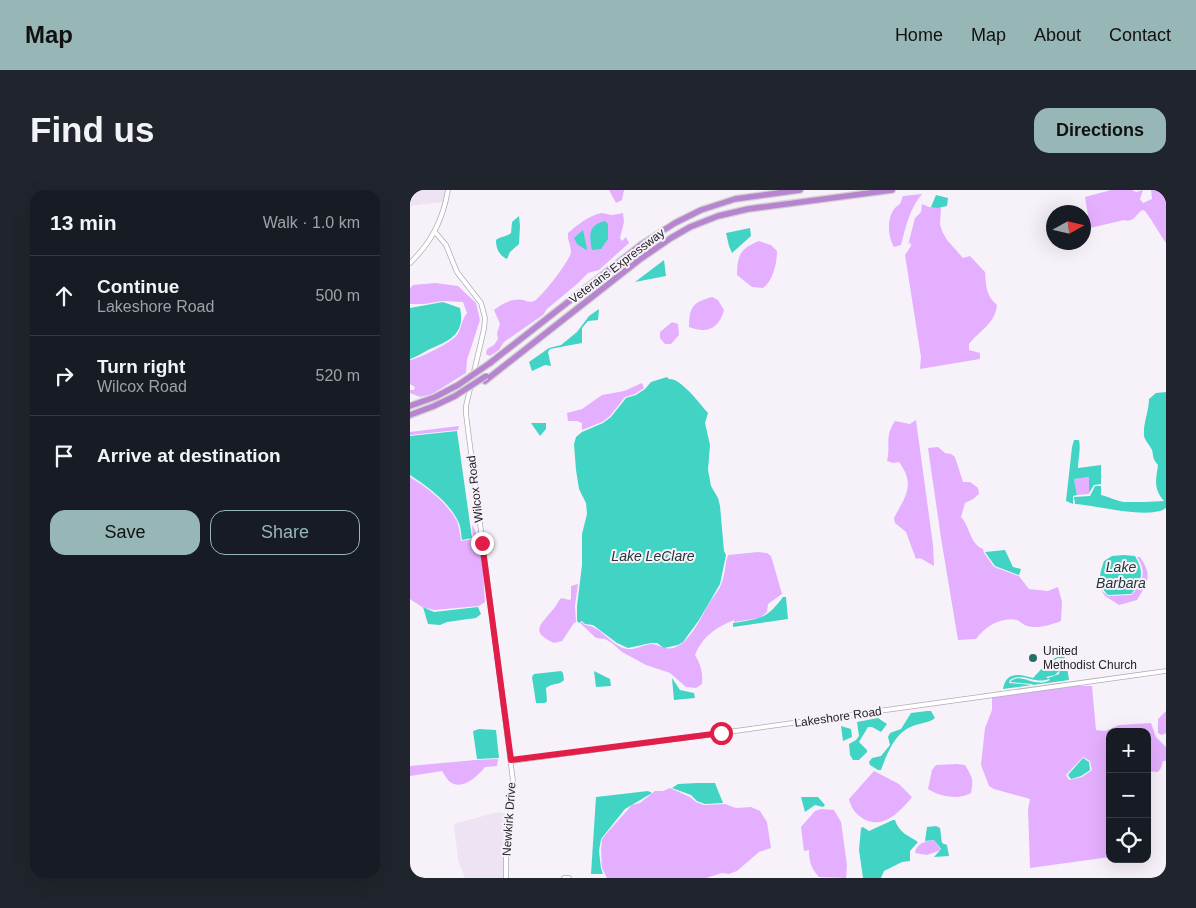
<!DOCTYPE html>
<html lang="en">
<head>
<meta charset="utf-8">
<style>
  :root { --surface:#171b24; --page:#20242c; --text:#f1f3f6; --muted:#9ea1a6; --line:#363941; --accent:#96b7b5 }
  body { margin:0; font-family:Helvetica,sans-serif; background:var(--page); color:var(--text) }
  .controls { position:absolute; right:15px; bottom:15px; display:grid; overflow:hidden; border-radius:10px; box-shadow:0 5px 20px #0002 }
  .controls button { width:45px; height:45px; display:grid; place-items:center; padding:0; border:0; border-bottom:1px solid var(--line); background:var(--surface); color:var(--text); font:25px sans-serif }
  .compass { position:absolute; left:636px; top:15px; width:45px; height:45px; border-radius:50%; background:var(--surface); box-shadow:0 5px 20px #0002; rotate:82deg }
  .stop { position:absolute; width:15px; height:15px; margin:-11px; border:4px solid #e11d48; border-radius:50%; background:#fff }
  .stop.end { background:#e11d48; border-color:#fff; box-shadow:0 1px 5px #0008 }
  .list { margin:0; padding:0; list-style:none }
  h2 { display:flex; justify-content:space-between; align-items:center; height:65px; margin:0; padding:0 20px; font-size:21px }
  h2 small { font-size:16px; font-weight:400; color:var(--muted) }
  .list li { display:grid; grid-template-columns:32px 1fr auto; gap:15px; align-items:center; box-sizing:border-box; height:80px; padding:0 20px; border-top:1px solid var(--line) }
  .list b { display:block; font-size:19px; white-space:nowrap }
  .list p { margin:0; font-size:16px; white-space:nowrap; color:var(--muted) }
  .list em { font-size:16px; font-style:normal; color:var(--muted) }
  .actions { display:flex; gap:10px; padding:15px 20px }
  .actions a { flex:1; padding:11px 0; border:1px solid var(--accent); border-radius:15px; text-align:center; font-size:18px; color:var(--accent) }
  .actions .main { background:var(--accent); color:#111 }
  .icon { flex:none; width:28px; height:28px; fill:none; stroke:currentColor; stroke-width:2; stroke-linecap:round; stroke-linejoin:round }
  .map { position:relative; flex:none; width:756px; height:688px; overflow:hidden; border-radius:15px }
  header { display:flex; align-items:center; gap:30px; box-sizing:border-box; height:70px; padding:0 25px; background:var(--accent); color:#111 }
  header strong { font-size:24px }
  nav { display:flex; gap:28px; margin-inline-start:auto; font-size:18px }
  .intro { display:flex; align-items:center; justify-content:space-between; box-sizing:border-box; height:120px; padding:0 30px }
  h1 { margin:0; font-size:35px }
  .button { padding:12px 22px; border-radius:15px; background:var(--accent); color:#111; font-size:18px; font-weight:700 }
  main { display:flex; gap:30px; padding:0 30px }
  aside { flex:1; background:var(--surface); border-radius:15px; box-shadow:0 5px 20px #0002 }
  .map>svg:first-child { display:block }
  .built { fill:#ede3f2 }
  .green { fill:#e5afff; fill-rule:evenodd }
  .water { fill:#41d4c4 }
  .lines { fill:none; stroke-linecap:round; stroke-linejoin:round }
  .tertiary-casing { stroke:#b2acb4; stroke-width:5.5 }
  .motorway-casing { stroke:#d3d2d3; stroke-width:8 }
  .tertiary { stroke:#fff; stroke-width:4 }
  .motorway { stroke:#b785cf; stroke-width:5.5 }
  .motorway-bridge-casing { stroke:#d3d2d3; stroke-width:8; stroke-linecap:butt }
  .motorway-bridge { stroke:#b785cf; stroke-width:5.5 }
  .route { stroke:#e11d48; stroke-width:6 }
  .poi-dot { fill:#266e66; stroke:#f7f2fa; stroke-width:2 }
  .labels { text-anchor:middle; stroke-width:4; stroke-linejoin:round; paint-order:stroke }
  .street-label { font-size:12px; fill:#211f22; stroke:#f7f2fa }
  .poi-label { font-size:12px; fill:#211f22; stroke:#f7f2fa; text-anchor:start }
  .water-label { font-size:14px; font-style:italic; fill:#213936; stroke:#f7f2fa }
</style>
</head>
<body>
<header>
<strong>Map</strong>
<nav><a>Home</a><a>Map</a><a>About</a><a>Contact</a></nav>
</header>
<div class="intro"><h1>Find us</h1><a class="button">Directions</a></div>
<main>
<aside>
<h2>13 min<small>Walk · 1.0 km</small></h2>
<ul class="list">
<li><svg class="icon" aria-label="ahead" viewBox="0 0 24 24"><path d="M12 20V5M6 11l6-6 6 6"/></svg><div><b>Continue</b><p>Lakeshore Road</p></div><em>500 m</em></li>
<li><svg class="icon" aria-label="right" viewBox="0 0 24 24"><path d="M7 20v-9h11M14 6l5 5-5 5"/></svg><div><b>Turn right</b><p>Wilcox Road</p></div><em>520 m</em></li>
<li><svg class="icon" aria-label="arrive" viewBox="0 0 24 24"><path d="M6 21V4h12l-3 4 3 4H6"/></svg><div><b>Arrive at destination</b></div></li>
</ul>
<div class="actions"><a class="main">Save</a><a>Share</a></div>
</aside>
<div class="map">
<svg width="756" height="688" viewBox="0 0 756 688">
  <rect width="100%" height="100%" fill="#f7f2fa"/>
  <g class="built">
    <path d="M0,0H36L33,12L0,16Z"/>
    <path d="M88,622L99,624L95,657V688H55L48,670L44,634Z"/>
  </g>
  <g class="green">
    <path d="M199,0H214L212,10L206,13Z"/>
    <path d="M701,0H722L726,2L733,0L730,9L733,13L742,9L741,0H756V53C748,42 743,31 735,21L732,20C725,25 724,33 714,30L680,38L675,7Z"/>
    <path d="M512,4C499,20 496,36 491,55L484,57C477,44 476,22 490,14L493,6Z"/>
    <path d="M512,14L519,17H531L530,34L532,41L537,50L553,68L560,66L575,82C576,96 576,106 587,115C585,134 570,140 559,154V160L570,163V169L510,179L511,167L495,65L501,56L500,52L498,55L505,28L511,22Z"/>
    <path d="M192,23L202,25L213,23L214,32L210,48L212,51L216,47L219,53L189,80L178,83L167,94L137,119L133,125L94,152L89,160L80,166L76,164L77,159L84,155L88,149L87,143L90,134L84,120C92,114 102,108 113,110C117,111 119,113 124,111C131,108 161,69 161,62C161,55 157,50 158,43C167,35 180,25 192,23Z"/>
    <path d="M349,51L361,55L367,61C367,73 363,91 353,98L342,97L327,85C327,65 331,58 349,51Z"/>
    <path d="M25,93L48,96L66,113L70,130L57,170L56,183L22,204L10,207L0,203V200H4L5,197L0,194V170C10,168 41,153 47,145C52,138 51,130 57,123L53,112L33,111L14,114H0V98L3,95Z"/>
    <path d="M302,107L308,110L314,120C309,139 297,144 279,137C279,117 283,112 302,107Z"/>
    <path d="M262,132L268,134L269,145L261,154H255L250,148V142Z"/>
    <path d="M232,193L234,198L225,204L215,207L200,226L192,232L172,240V233L167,231H158L157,223L172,219L192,205L214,201Z"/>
    <path d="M506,230L523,355L524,376L510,368L506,369L496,342L485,333L484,328C495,307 506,295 489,272L483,273L477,271C481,255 474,247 485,231L500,234Z"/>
    <path d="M49,236L48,240L0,245V242Z"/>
    <path d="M528,257L535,263L541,264L545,267L553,292H560L568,298L569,304L563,309L555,313L551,327C560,337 560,354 573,359L574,363L584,377L609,386L619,399L638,401L648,397L652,412L651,431C640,435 628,439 617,436C613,435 610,431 607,430C592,426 574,437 566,449L548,450L531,348L518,258Z"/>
    <path d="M0,287C18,298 36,312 47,331C49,337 50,345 51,351L63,349L62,335L64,338C74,361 73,387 75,412L69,416L24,420L12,417L0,409Z"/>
    <path d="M679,287V304L667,305L664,289Z"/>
    <path d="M348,362L357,363L361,366L372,404L358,414L357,422L350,428L324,432V430C305,438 293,446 285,465C291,475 293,483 292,494L286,498L276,497L260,483L236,475L212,462L202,453L195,449L186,448L170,433L172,432L175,435C192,436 201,457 218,459C225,460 233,455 241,454C249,454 254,460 263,458C279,454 291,428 298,415C302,408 308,402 311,395C315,386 315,374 318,365Z"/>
    <path d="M727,367H730C743,386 738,392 727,410L709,415L695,406L691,400L698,406L721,405C733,394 737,381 727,367Z"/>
    <path d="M168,394L165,416L166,432L164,433L152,451L144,453C123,443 127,438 140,423C144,419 147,414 150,409L152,408L159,410L161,409V396Z"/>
    <path d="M664,496H682L686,540L695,541L709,535L741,533L746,547L756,557V571H753L751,578L748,582L737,581V542H700V608L697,610L700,624V667L620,678L618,619L620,609L584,599L579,596L571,575L575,538L582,520V507ZM673,567L680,571L682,580L672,587L659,590L656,585Z"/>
    <path d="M756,521V543L752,545L748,543V529Z"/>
    <path d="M88,569L87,576L75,577C68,586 51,602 39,591C37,589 34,584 32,581L0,586V576L65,570Z"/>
    <path d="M547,574L555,575C562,587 564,589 561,603C549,610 530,607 518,599L522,580L526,575Z"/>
    <path d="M464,581L489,594L502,607C490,622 472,641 452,628C445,623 441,618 439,609Z"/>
    <path d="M260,598L280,607L286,612L294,615L315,614L326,618L341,617L350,621L357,632L361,658L349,662L327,681L319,684L312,683L296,688H197L192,678L191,660L192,649L196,644L222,615L230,613L245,601H253Z"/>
    <path d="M411,619L424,620L431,632L437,675L436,688L409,687C401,678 399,672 399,660L394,661L391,637L405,621Z"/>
    <path d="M524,650L531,660L517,665L505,663C506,653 516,651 524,650Z"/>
  </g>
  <g class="water">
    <path d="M526,5L538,8L537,16L527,18L521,17Z"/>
    <path d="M109,26L110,36L109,54L100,62L97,69C89,65 86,59 86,50C91,46 96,47 101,43L102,32Z"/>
    <path d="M195,31L198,34V49L191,59L182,60C179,45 178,35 195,31Z"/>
    <path d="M340,38L341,46L322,63L319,56L316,43Z"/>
    <path d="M173,40L177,59L176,60L167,54L164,48Z"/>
    <path d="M254,70L256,86L225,92Z"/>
    <path d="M33,112L50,118C56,145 38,151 18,160C12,163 6,167 0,169V118Z"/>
    <path d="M189,119L188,130L178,131L172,138V153L140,159L138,162L141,176L135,175L122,181L119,172L139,158L151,155L167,142L179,126Z"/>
    <path d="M257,187L259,189C271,188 289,213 298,223L295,233L300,255L298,280L301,296L308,308L310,316L314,361L316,365L310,394L289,430L273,452L268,455L254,458L247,453H241L218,458L207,453L183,435L175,434L172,431L169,433L167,431V416L172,375V344L177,324L176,313L169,299L166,280L164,254L166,247L172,242L193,233L201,227L216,208L226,205L235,199L241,192Z"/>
    <path d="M756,202V318C740,330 685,315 665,314L664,307L680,306L685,296H691V305C699,307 707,311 714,312C727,312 741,312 754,311C743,298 746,290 748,275C742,268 744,268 742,260C740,255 735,251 734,246C733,233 739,221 739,209L746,203Z"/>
    <path d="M121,233H136V239L130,246Z"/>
    <path d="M47,241L62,348L52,350C51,344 51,336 48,331C38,311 18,297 0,285V246Z"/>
    <path d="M664,250H669C671,260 668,268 668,278L691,275V294L684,295L679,303V287L664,289L667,305L663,306V314L656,311L662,257Z"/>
    <path d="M595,360L603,377L611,379L609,385L585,376L575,362Z"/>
    <path d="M714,365L725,366C734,380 733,392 721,404L698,405C687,394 689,385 694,371L702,366Z"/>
    <path d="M373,407H376L378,429L323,437V433C349,429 356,430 373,407Z"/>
    <path d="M13,417L24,422L68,417L71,424L66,428L37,432L30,435L18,434Z"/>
    <path d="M654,465L655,469L648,468L639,474L640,478H646L649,481L645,485L636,487L639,489C624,495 613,481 600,490L599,493L622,495L593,499C596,481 610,484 623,488C633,478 639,468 654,465Z"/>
    <path d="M649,470L652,471L656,470L659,490L623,495L622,494L600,492C611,481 624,499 640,490L638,488L649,484L650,480L646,477L640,475Z"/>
    <path d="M151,481L153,483L154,490C150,495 142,493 136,498L137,511L135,513H126L122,487L124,484Z"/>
    <path d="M184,481L200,489L201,496L186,497Z"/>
    <path d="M262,488L270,500L284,503L285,508L264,510Z"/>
    <path d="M517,521H521L525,528C519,533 510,533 503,536C485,542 477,564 471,580H468L460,575L459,572L462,568L471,566L480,555L478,547L480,543L491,539L501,523Z"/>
    <path d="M468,528L477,534L471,542L462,537H458L449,552L457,560V562L449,570H443L440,565L439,554L446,550L449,546L447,532Z"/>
    <path d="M431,536L441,539L442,547L433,551Z"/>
    <path d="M69,539L86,540L89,568L67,569L63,541Z"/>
    <path d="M673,568L679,572L680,580L671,586L661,589L658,585Z"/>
    <path d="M287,593H305L313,613L295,614L287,611L281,605L262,598L268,594Z"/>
    <path d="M238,601L242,603L215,619L191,649L189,661L191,678L193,684H181L186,607Z"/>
    <path d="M391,607H408L415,615L413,617L405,615L395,622Z"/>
    <path d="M483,630H485C489,643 499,646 508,652L500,661V671L492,672L474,681L471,688H453L449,660L451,638L453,637L459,641Z"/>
    <path d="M526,636L530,638L532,653L537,655L539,666L524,667L531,659L524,650L515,651L517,637Z"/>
  </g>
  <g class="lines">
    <defs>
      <g id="tertiary">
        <path d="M25,42L36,55L47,82L71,113L75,128L74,139L56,216V224L103,591L102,613L96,657V688"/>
        <path d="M0,73C22,52 33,29 38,0"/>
        <path d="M101,571L311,543L756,481"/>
        <path d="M154,688H159"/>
      </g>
      <g id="motorway">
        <path d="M80,173L232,54L265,33L291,20L325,9L390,0"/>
        <path d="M75,191L229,70L261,48L280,37L308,26L338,19L482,0"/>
        <path d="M0,216L25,207L48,195"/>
        <path d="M0,225L24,216L45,206"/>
      </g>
    </defs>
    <use href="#tertiary" class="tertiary-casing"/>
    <use href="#motorway" class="motorway-casing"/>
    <use href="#tertiary" class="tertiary"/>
    <use href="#motorway" class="motorway"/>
    <defs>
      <g id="motorway-bridge">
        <path d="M48,195L80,173"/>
        <path d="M45,206L76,186"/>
      </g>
    </defs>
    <use href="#motorway-bridge" class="motorway-bridge-casing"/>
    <use href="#motorway-bridge" class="motorway-bridge"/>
  </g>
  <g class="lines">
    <path class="route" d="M72,353L101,570L311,543"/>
  </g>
  <circle class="poi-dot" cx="623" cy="468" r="5"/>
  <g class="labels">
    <g class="street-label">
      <text transform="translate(207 76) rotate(-37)" y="4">Veterans Expressway</text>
      <text transform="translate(65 299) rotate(-97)" y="4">Wilcox Road</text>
      <text transform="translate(428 527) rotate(-8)" y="4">Lakeshore Road</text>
      <text transform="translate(99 629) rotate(-86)" y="4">Newkirk Drive</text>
    </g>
    <g class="poi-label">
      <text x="633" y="465">United<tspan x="633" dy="14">Methodist Church</tspan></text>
    </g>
    <g class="water-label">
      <text x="243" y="371">Lake LeClare</text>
      <text x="711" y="382">Lake<tspan x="711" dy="16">Barbara</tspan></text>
    </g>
  </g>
</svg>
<div class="controls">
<button>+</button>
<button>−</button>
<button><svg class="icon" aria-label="locate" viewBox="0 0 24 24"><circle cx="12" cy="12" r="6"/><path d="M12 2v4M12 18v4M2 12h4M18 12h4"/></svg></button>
</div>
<svg class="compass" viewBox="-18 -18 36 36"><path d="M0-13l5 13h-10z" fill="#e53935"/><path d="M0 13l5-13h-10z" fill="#9ea1a6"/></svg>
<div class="stop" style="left:311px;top:543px"></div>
<div class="stop end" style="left:72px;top:353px"></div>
</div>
</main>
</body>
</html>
